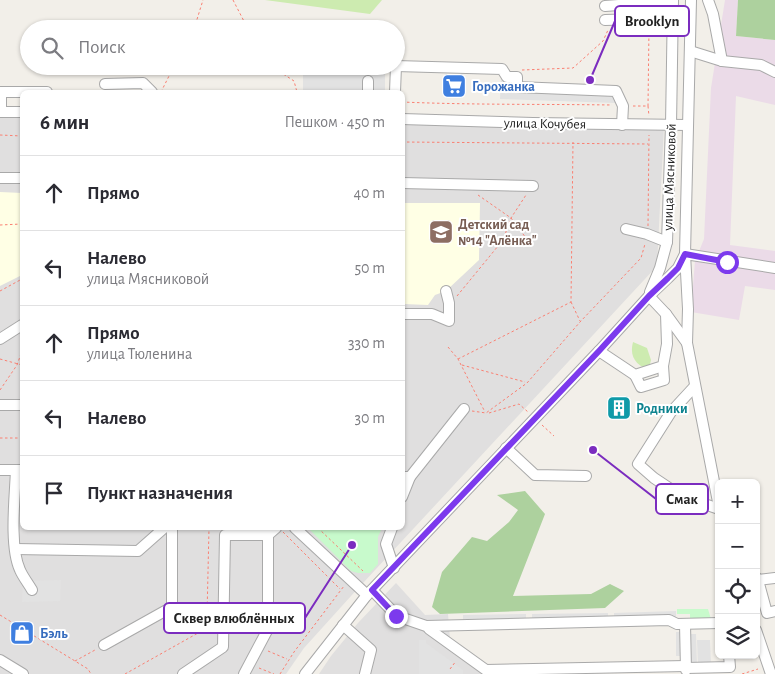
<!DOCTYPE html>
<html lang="ru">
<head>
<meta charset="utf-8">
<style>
  :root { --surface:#fff; --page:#f7f7f7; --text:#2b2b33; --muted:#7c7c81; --line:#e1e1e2 }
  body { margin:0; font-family:"Alegreya Sans",sans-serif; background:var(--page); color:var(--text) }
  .controls { position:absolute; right:15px; bottom:15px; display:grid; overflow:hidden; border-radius:8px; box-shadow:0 1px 4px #0004 }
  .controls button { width:45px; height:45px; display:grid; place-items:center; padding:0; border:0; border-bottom:1px solid var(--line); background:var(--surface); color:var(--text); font:25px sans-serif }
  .stop { position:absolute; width:15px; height:15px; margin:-11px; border:4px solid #7c3aed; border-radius:50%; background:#fff }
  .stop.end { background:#7c3aed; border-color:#fff; box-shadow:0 1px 5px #0008 }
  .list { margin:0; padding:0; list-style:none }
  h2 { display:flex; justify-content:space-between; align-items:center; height:65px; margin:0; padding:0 20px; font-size:21px }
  h2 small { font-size:16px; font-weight:400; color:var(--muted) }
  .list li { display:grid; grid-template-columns:32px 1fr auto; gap:15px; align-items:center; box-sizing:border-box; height:75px; padding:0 20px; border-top:1px solid var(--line) }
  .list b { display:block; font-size:19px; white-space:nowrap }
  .list p { margin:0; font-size:16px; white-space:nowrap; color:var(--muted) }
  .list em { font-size:16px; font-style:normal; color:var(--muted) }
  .icon { flex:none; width:28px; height:28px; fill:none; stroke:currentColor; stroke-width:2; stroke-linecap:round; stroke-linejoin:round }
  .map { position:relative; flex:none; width:775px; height:674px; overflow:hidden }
  .search { position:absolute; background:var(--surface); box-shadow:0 1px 4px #0004; left:20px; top:20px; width:385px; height:55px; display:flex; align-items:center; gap:12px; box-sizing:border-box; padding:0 18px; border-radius:28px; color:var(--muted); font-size:19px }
  .panel { position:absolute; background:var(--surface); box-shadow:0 1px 4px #0004; left:20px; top:90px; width:385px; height:440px; border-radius:8px }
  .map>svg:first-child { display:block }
  .residential { fill:#e0dfdf }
  .industrial { fill:#ebdbe8 }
  .education { fill:#ffffe5 }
  .grass { fill:#cdebb0 }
  .forest { fill:#add19e }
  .park { fill:#c8facc }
  .parking { fill:#e2e2e2 }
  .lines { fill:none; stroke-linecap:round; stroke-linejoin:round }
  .minor-casing { stroke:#a9a9a9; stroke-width:12 }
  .path { stroke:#fa8072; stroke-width:1; stroke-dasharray:2.5 2.5; stroke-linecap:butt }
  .minor { stroke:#fff; stroke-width:10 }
  .route { stroke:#7c3aed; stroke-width:6 }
  .labels { text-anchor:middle; stroke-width:4; stroke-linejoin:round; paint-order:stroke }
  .shop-label { font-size:14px; font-weight:bold; fill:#366cbe; stroke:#fff; text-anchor:start }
  .street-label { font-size:14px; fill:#222; stroke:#fff }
  .education-label { font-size:14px; font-weight:bold; fill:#785e54; stroke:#fff; text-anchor:start }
  .culture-label { font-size:14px; font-weight:bold; fill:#0d838f; stroke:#fff; text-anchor:start }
  .leader { fill:none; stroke:#7b2cbf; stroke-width:2 }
  .callout-dot { fill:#7b2cbf; stroke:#fff; stroke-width:2 }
  .callout { fill:#fff; stroke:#7b2cbf; stroke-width:2 }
  .callout-label { font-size:15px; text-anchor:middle; font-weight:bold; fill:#222 }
</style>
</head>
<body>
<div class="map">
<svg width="775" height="674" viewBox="0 0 775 674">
  <rect width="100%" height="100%" fill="#f2efe9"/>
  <g class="residential">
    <path d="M0,117H22V528H402L403,123L664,127L657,266L351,596L304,648L286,674H0Z"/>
    <path d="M396,583L425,615L448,614L451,652L482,674H319L331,656L358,623Z"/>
  </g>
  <path class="industrial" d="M725,0H738L736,36L775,40V105L736,96L730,245L775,251V290L745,286L739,320L691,312L695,261L704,239L711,88Z"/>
  <g class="education">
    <path d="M0,192L22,193V275L0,286Z"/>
    <path d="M403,203H480L479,260L446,291L435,295L428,305L403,304Z"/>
  </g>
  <g class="grass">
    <path d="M265,0H382L370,14Z"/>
    <path d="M633,342L647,348L651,360L650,364L644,368C633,362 630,353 633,342Z"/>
  </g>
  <g class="forest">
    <path d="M738,0H775V40L736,36Z"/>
    <path d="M525,491L545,514L513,596L591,594L610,584L624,591L605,608L440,614L432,607L442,572L472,537L487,541L509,522L518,510L497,495Z"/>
  </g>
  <g class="park">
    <path d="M308,528H382L378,537V564L370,573H358L351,571Z"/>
    <path d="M677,609H708L711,619H690V614H677Z"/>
  </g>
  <g class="parking">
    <rect x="303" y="66" width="82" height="26"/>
    <path d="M501,77H517V87L616,91L615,103L500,99Z"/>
    <path d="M61,580L60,601L22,602L23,581Z"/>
    <path d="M676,611V617L614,618V613Z"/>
    <path d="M608,613V618L532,620V614Z"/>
    <path d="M526,614V619L463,621V615Z"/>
    <rect x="676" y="632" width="6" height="24"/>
    <path d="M690,634H696L697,666H691Z"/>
    <path d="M419,640H426V643L463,670V674H419Z"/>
    <path d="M697,640H710L711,665L698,666Z"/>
  </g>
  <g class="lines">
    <defs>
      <g id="minor">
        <path d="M708,0L713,14L722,61"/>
        <path d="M605,6L673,1"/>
        <path d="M605,20L673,18"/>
        <path d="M690,51L722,61L761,65L775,72"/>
        <path d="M396,66L502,69L507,77H517V87L616,91L623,106L622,125"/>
        <path d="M105,84L143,83L152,92"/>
        <path d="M0,92H47"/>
        <path d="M368,92V81"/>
        <path d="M395,92L396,66"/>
        <path d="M0,112H22"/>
        <path d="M1,112V92"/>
        <path d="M402,119L533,123L687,125"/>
        <path d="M0,178H22"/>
        <path d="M402,183L533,186"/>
        <path d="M626,229L647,234L667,242"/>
        <path d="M650,292L660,268L667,242L671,125L673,0"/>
        <path d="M402,314H432L449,321V303L446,291"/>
        <path d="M666,314L687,343"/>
        <path d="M0,339L22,325"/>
        <path d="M599,351L635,375L663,366L667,344L666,314L649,296"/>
        <path d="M635,375L641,387L664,380L663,366"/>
        <path d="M695,386L671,412L638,464L654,478L681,496L719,509"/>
        <path d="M0,405H22"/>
        <path d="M506,448L535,475L586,476"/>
        <path d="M0,470H22"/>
        <path d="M16,470C15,496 9,546 20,570C23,577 28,583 32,590"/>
        <path d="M402,477H410L402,497"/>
        <path d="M410,477L464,409"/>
        <path d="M719,507L687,343L688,309L685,254L775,268"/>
        <path d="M295,528L367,595"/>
        <path d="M392,528L386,544L394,568"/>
        <path d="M15,549L138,551L164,528"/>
        <path d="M756,577L758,580L775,578"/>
        <path d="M756,581L758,580L767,613L775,611"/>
        <path d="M372,590L397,616L426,626L669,620L677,624L719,623"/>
        <path d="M685,624L686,670"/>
        <path d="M343,625L371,650L365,674"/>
        <path d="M429,629L486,670L686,666"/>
        <path d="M756,630L771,674"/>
        <path d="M104,645L172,607V528"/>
        <path d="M0,660L23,674"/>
        <path d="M686,668L730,667L729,655"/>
        <path d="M183,674L223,647L225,535H268"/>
        <path d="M244,674L268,629V535L276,528"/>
        <path d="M305,674L367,595L599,351L649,296L668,278L678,268L685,254L691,0"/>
      </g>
    </defs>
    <use href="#minor" class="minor-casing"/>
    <g class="path">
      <path d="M233,0L248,29"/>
      <path d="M194,29L203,0"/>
      <path d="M271,66L294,81L297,92"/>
      <path d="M522,70L573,68L603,41L608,30"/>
      <path d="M161,92L174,66"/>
      <path d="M402,102C472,105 542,104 612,105"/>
      <path d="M633,106H648L649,28"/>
      <path d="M648,106L649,116"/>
      <path d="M0,135L22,136"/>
      <path d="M402,142L648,144"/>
      <path d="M478,195L511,218L532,246"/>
      <path d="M0,225L22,224"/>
      <path d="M648,226L649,135"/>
      <path d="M0,291L22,279"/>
      <path d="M457,296L503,240L511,218L526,195"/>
      <path d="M571,302L580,321"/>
      <path d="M448,347L458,359L485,412"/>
      <path d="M0,359L22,365"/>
      <path d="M458,359L571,302L573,142"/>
      <path d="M462,365L525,382"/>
      <path d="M0,390L17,365L22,351"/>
      <path d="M472,411L486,413L527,383L580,322L641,258L645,244"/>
      <path d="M489,413L519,404L528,412"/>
      <path d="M542,425L554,436"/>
      <path d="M0,438H22"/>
      <path d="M318,528L363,571"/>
      <path d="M283,532L340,589"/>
      <path d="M0,615L88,669L91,674"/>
      <path d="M268,651L287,659"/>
      <path d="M75,661L95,650"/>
      <path d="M259,668L274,674"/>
      <path d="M450,669L456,661"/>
      <path d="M125,674L198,633L207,616L209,528"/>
      <path d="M280,674L294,652L344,586"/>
      <path d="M742,674L758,669"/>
    </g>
    <use href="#minor" class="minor"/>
  </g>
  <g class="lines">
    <path class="route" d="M396,616L372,590L599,351L649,296L668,278L678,268L685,254L727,262"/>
  </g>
  <defs>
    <symbol id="supermarket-square" viewBox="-11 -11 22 22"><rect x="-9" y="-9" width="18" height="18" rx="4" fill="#3f7fe0" stroke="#fff"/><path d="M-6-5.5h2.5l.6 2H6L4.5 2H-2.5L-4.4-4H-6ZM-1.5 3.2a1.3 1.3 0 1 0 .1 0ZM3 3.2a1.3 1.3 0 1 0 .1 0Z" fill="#fff"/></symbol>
    <symbol id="school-square" viewBox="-11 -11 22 22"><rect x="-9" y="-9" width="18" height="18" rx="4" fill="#8d6e63" stroke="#fff"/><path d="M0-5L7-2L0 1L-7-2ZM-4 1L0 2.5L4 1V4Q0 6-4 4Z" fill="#fff"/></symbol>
    <symbol id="building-square" viewBox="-11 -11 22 22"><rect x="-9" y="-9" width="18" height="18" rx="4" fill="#0f9aa8" stroke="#fff"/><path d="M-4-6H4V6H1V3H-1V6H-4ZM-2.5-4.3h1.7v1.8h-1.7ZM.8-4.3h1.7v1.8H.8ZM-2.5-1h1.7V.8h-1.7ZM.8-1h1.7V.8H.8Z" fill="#fff"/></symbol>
    <symbol id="shop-square" viewBox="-11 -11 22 22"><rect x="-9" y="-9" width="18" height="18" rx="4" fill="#3f7fe0" stroke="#fff"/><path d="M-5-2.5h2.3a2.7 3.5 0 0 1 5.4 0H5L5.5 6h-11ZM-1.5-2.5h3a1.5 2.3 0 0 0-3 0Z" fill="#fff"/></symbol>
  </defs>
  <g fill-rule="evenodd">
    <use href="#supermarket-square" x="440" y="72" width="28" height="28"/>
    <use href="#school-square" x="427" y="218" width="28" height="28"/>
    <use href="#building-square" x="605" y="394" width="28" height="28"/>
    <use href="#shop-square" x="8" y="619" width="28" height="28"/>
  </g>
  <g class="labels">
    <g class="shop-label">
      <text x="472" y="91">Горожанка</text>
      <text x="40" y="638">Бэль</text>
    </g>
    <g class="street-label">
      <text transform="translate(545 123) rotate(1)" y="5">улица Кочубея</text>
      <text transform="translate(669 177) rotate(-88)" y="5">улица Мясниковой</text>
    </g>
    <g class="education-label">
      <text x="458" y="229">Детский сад<tspan x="458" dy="16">№14 "Алёнка"</tspan></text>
    </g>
    <g class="culture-label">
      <text x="636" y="413">Родники</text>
    </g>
  </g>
  <path class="leader" d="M590 80L615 21M593 450L656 499M352 545L305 618"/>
  <g class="callout-dot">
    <circle cx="590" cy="80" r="5"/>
    <circle cx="593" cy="450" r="5"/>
    <circle cx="352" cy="545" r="5"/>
  </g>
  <g class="callout">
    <rect x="615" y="6" width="74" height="30" rx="5"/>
    <rect x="656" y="484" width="52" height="30" rx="5"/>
    <rect x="164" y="603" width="141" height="30" rx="5"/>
  </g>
  <g class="callout-label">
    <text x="652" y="26">Brooklyn</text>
    <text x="682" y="504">Смак</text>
    <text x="234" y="623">Сквер влюблённых</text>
  </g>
</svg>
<div class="controls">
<button>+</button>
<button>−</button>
<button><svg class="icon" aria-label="locate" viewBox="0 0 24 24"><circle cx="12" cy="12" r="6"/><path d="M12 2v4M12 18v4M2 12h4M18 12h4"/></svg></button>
<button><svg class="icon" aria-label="layers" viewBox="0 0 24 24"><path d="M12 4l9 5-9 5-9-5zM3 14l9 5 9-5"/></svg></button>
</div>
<div class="stop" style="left:727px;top:262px"></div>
<div class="stop end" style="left:396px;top:616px"></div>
<div class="search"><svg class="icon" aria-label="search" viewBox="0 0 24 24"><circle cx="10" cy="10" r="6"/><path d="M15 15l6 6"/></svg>Поиск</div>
<section class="panel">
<h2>6 мин<small>Пешком · 450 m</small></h2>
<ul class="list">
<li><svg class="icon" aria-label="ahead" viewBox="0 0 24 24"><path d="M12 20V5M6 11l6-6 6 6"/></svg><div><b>Прямо</b></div><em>40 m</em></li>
<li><svg class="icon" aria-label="left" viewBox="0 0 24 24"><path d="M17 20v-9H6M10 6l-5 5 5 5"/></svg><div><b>Налево</b><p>улица Мясниковой</p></div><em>50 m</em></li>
<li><svg class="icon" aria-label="ahead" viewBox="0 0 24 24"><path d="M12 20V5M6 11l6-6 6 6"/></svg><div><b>Прямо</b><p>улица Тюленина</p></div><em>330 m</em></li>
<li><svg class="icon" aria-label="left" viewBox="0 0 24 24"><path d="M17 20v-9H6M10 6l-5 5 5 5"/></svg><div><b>Налево</b></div><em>30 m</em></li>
<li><svg class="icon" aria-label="arrive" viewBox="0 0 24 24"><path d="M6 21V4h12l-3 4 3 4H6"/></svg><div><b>Пункт назначения</b></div></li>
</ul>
</section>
</div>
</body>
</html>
